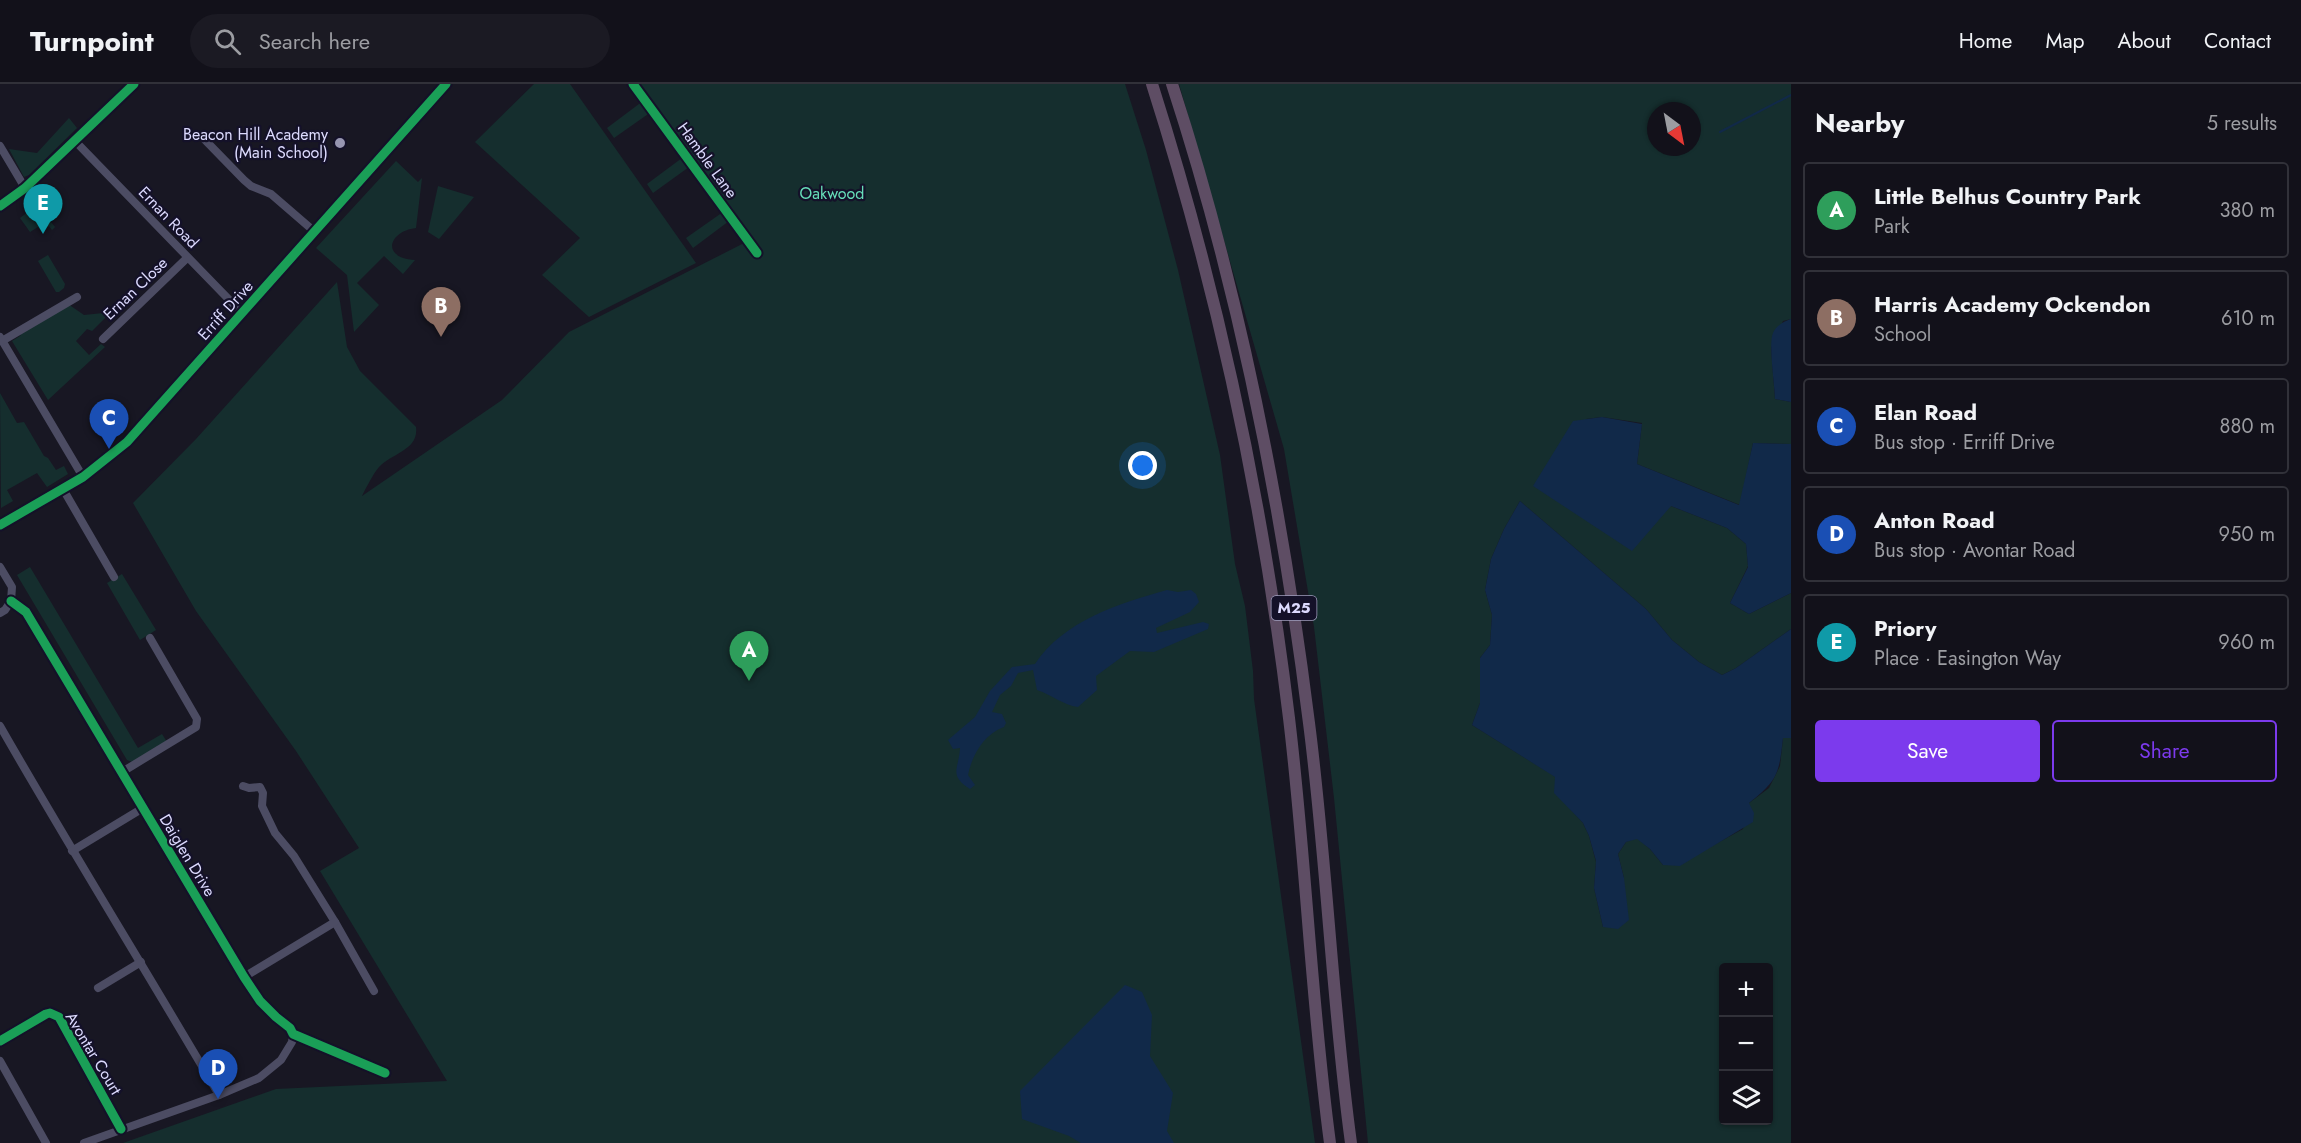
<!DOCTYPE html>
<html lang="en">
<head>
<meta charset="utf-8">
<style>
  :root { --surface:#12111a; --page:#1b1a23; --text:#f1f3f6; --muted:#9c9da2; --line:#313139; --accent:#7c3aed }
  body { margin:0; font-family:Jost,sans-serif; background:var(--page); color:var(--text) }
  .controls { position:absolute; right:18px; bottom:18px; display:grid; overflow:hidden; border-radius:6px; box-shadow:0 2px 4px #0004 }
  .controls button { width:54px; height:54px; display:grid; place-items:center; padding:0; border:0; border-bottom:2px solid var(--line); background:var(--surface); color:var(--text); font:30px sans-serif }
  .compass { position:absolute; left:1647px; top:18px; width:54px; height:54px; border-radius:50%; background:var(--surface); box-shadow:0 2px 4px #0004; rotate:148deg }
  .you { position:absolute; left:1143px; top:382px; width:21px; height:21px; margin:-15px; border:4px solid #fff; border-radius:50%; background:#1a73e8; box-shadow:0 0 0 9px #1a73e833 }
  .badge { display:grid; place-items:center; width:39px; height:39px; border-radius:50%; background:var(--accent); color:#fff; font-size:20px; font-weight:700 }
  .pin { position:absolute; translate:-50% -50px; filter:drop-shadow(0 2px 3px #0008) }
  .pin::after { content:''; position:absolute; top:32px; width:21px; height:18px; background:inherit; clip-path:polygon(0 0,100% 0,50% 100%) }
  .list { margin:0; padding:0; list-style:none }
  h2 { display:flex; justify-content:space-between; align-items:center; height:78px; margin:0; padding:0 24px; font-size:26px }
  h2 small { font-size:20px; font-weight:400; color:var(--muted) }
  .list li { display:grid; grid-template-columns:39px 1fr auto; gap:18px; align-items:center; box-sizing:border-box; height:96px; margin:0 12px 12px; padding:0 12px; border:2px solid var(--line); border-radius:6px }
  .list b { display:block; font-size:22px; white-space:nowrap }
  .list p { margin:0; font-size:20px; white-space:nowrap; color:var(--muted) }
  .list em { font-size:20px; font-style:normal; color:var(--muted) }
  .actions { display:flex; gap:12px; padding:18px 24px }
  .actions a { flex:1; padding:14px 0; border:2px solid var(--accent); border-radius:6px; text-align:center; font-size:21px; color:var(--accent) }
  .actions .main { background:var(--accent); color:#fff }
  .icon { flex:none; width:33px; height:33px; fill:none; stroke:currentColor; stroke-width:2; stroke-linecap:round; stroke-linejoin:round }
  .map { position:relative; flex:none; width:1791px; height:1059px; overflow:hidden }
  header { display:flex; align-items:center; gap:36px; box-sizing:border-box; height:84px; padding:0 30px; background:var(--surface); border-bottom:2px solid var(--line) }
  header strong { font-size:28px }
  nav { display:flex; gap:33px; margin-inline-start:auto; font-size:21px }
  .search { width:420px; height:54px; background:var(--page); display:flex; align-items:center; gap:15px; box-sizing:border-box; padding:0 21px; border-radius:33px; color:var(--muted); font-size:22px }
  main { display:flex }
  aside { flex:1; background:var(--surface) }
  .map>svg:first-child { display:block }
  .green { fill:#152e2e; fill-rule:evenodd }
  .water { fill:#112949 }
  .lines { fill:none; stroke-linecap:round; stroke-linejoin:round }
  .stream { stroke:#112949; stroke-width:2 }
  .minor { stroke:#4c4c63; stroke-width:8 }
  .highway { stroke:#5e4d64; stroke-width:12 }
  .cycleway-casing { stroke:#141129; stroke-width:13 }
  .cycleway { stroke:#1a9f57; stroke-width:9 }
  .poi-dot { fill:#9796b1; stroke:#141129; stroke-width:2 }
  .labels { text-anchor:middle; stroke-width:4.5; stroke-linejoin:round; paint-order:stroke }
  .shield { fill:#141129; stroke:#a09ebe; stroke-width:1.5 }
  .shield-label { font-size:15px; font-weight:bold; fill:#dcdafe }
  .poi-label { font-size:16px; fill:#dcdafe; stroke:#141129; text-anchor:end }
  .street-label { font-size:16px; fill:#dcdafe; stroke:#141129 }
  .park-label { font-size:16px; fill:#66deb9; stroke:#141129 }
</style>
</head>
<body>
<header>
<strong>Turnpoint</strong>
<div class="search"><svg class="icon" aria-label="search" viewBox="0 0 24 24"><circle cx="10" cy="10" r="6"/><path d="M15 15l6 6"/></svg>Search here</div>
<nav><a>Home</a><a>Map</a><a>About</a><a>Contact</a></nav>
</header>
<main>
<div class="map">
<svg width="1791" height="1059" viewBox="0 0 1791 1059">
  <rect width="100%" height="100%" fill="#181723"/>
  <g class="green">
    <path d="M534,0H570L696,179L589,233L542,191L580,154L475,58Z"/>
    <path d="M639,0H1125L1146,66L1178,186L1220,371L1235,480L1245,522L1253,587L1254,615L1315,1059H123L276,1005L447,997L320,787L359,764L296,667L196,527L133,419L196,355L337,198L347,263L360,287L416,343C419,366 392,369 379,383C373,390 366,404 362,412L502,316L569,248L752,155Z"/>
    <path d="M1179,0H1791V235L1783,237L1771,264L1775,315L1791,318V360L1753,359L1740,421L1637,380L1642,339L1602,333L1586,335L1671,422L1727,444L1746,460L1748,482L1730,519L1749,530L1791,509V545L1736,584L1722,591L1699,578L1672,556L1646,525L1520,417L1504,445L1491,475L1485,506L1492,531L1490,561L1480,574V619L1472,641L1556,693L1571,726L1583,739L1589,752L1596,778L1594,804L1603,843L1624,794L1618,770L1626,758L1637,754L1650,765L1663,781L1712,762L1743,745L1749,719L1769,704L1780,682L1783,654H1791V1059H1368L1334,714L1314,543L1284,365ZM1656,27H1692V63H1656ZM1724,884H1768V1036H1724Z"/>
    <path d="M643,17L651,28L614,54L607,44Z"/>
    <path d="M69,34L77,44L29,91L24,93L9,65L37,69Z"/>
    <path d="M682,74L689,83L653,109L647,100Z"/>
    <path d="M396,77L418,98L422,94L416,144C389,147 380,174 415,176L403,190L384,172L357,199L379,221L354,248L347,191L316,164Z"/>
    <path d="M438,102L474,113L439,155L428,148Z"/>
    <path d="M37,121L55,143L52,146L49,142L41,147L38,143L30,148L20,134Z"/>
    <path d="M723,128L729,137L693,164L686,154Z"/>
    <path d="M48,171L65,200L64,204L59,208H56L38,177Z"/>
    <path d="M68,220L84,231L103,229L106,233L92,247L87,245L76,257L89,271L101,260L105,263L48,316L12,257L20,252L22,248Z"/>
    <path d="M0,309L17,339L24,338L44,372L48,374L56,386L64,382L68,390L47,403L37,389L7,406L13,417L1,424Z"/>
    <path d="M30,483L138,664L162,650L167,658L132,678L127,676L17,491Z"/>
    <path d="M122,490L156,546L140,556L107,499Z"/>
  </g>
  <g class="water">
    <path d="M1791,235V318L1775,315C1775,302 1768,259 1773,249C1776,242 1784,237 1791,235Z"/>
    <path d="M1602,333L1642,340L1637,380L1739,421L1753,359L1791,360V509L1749,530L1730,519L1748,483L1746,460L1727,444L1671,422L1632,467L1533,402L1573,337Z"/>
    <path d="M1520,417L1646,525L1672,556L1699,578L1722,591L1736,584L1791,545V654H1783C1779,690 1778,696 1749,719L1754,729L1753,738L1680,782L1663,781L1650,765L1637,755L1626,758L1618,770L1624,794L1629,836L1618,845L1603,843L1594,804L1596,777L1589,752L1583,739L1554,709L1555,693L1472,641L1480,619V574L1490,561L1492,531L1485,506L1491,475L1504,445Z"/>
    <path d="M1167,506L1178,508L1191,506L1196,510L1199,518L1190,528L1156,544L1157,549L1203,538L1209,540L1208,545L1154,568L1130,567L1096,592L1097,606L1078,623C1063,621 1052,611 1037,606L1033,586L1018,589L1011,602L1000,611L992,628L1002,630L1006,639L1004,643C984,650 972,671 968,691L975,701L970,705C948,691 959,685 960,664L953,665L948,656L975,633L990,607L1012,583L1035,580C1063,537 1120,519 1167,506Z"/>
    <path d="M1125,901L1142,908L1152,931L1150,972L1173,1009L1167,1047L1174,1059H1081L1069,1052L1022,1035L1020,1007Z"/>
  </g>
  <g class="lines">
    <path class="stream" d="M1720,48L1791,11"/>
    <g class="minor">
      <path d="M633,0L757,169"/>
      <path d="M205,56L244,96L251,102L271,110L315,148"/>
      <path d="M75,57L242,229"/>
      <path d="M0,62L25,104"/>
      <path d="M0,122L25,104L134,0"/>
      <path d="M0,253L83,393"/>
      <path d="M103,255L187,174"/>
      <path d="M2,257L77,213"/>
      <path d="M63,405L114,493"/>
      <path d="M0,441L83,393L127,358L446,0"/>
      <path d="M0,483L12,503L11,517"/>
      <path d="M11,517L26,528L244,893L260,917L276,933L290,944L293,950L385,989"/>
      <path d="M0,529L5,526L11,517"/>
      <path d="M0,642C71,766 147,888 219,1011"/>
      <path d="M122,688L196,643L197,635L150,554"/>
      <path d="M243,702L249,704L260,703L263,709L262,722L275,749L294,772L335,838L374,907"/>
      <path d="M72,767L143,724"/>
      <path d="M244,893L335,838"/>
      <path d="M98,904L141,878"/>
      <path d="M0,957L46,930L50,929L59,933L121,1045"/>
      <path d="M0,977L46,1059"/>
      <path d="M84,1059L219,1011L259,994L281,976L292,958L293,950"/>
    </g>
    <g class="highway">
      <path d="M1152,0C1218,207 1263,418 1289,634C1306,775 1311,918 1330,1059"/>
      <path d="M1172,0C1240,208 1282,423 1309,639C1327,779 1332,920 1351,1059"/>
    </g>
    <defs>
      <g id="cycleway">
        <path d="M633,0L757,169"/>
        <path d="M0,122L25,104L134,0"/>
        <path d="M0,441L83,393L127,358L446,0"/>
        <path d="M11,517L26,528L244,893L260,917L276,933L290,944L293,950L385,989"/>
        <path d="M0,957L46,930L50,929L59,933L121,1045"/>
      </g>
    </defs>
    <use href="#cycleway" class="cycleway-casing"/>
    <use href="#cycleway" class="cycleway"/>
  </g>
  <circle class="poi-dot" cx="340" cy="59" r="6"/>
  <g class="labels">
    <rect class="shield" x="1271.5" y="512" width="45" height="24" rx="4.5"/>
    <g class="shield-label">
      <text x="1294" y="529">M25</text>
    </g>
    <g class="poi-label">
      <text x="328" y="56">Beacon Hill Academy<tspan x="328" dy="18">(Main School)</tspan></text>
    </g>
    <g class="street-label">
      <text transform="translate(708 76) rotate(54)" y="6">Hamble Lane</text>
      <text transform="translate(169 133) rotate(46)" y="6">Ernan Road</text>
      <text transform="translate(135 204) rotate(-44)" y="6">Ernan Close</text>
      <text transform="translate(225 226) rotate(-48)" y="6">Erriff Drive</text>
      <text transform="translate(188 771) rotate(59)" y="6">Daiglen Drive</text>
      <text transform="translate(94 969) rotate(59)" y="6">Avontar Court</text>
    </g>
    <g class="park-label">
      <text x="832" y="115">Oakwood</text>
    </g>
  </g>
</svg>
<div class="controls">
<button>+</button>
<button>−</button>
<button><svg class="icon" aria-label="layers" viewBox="0 0 24 24"><path d="M12 4l9 5-9 5-9-5zM3 14l9 5 9-5"/></svg></button>
</div>
<svg class="compass" viewBox="-18 -18 36 36"><path d="M0-13l5 13h-10z" fill="#e53935"/><path d="M0 13l5-13h-10z" fill="#9c9da2"/></svg>
<div class="you"></div>
<div class="pin badge" style="left:749px;top:597px;background:#2e9e5b">A</div>
<div class="pin badge" style="left:441px;top:253px;background:#8d6e63">B</div>
<div class="pin badge" style="left:109px;top:365px;background:#1a4fb4">C</div>
<div class="pin badge" style="left:218px;top:1015px;background:#1a4fb4">D</div>
<div class="pin badge" style="left:43px;top:150px;background:#0f9aa8">E</div>
</div>
<aside>
<h2>Nearby<small>5 results</small></h2>
<ul class="list">
<li><span class="badge" style="background:#2e9e5b">A</span><div><b>Little Belhus Country Park</b><p>Park</p></div><em>380 m</em></li>
<li><span class="badge" style="background:#8d6e63">B</span><div><b>Harris Academy Ockendon</b><p>School</p></div><em>610 m</em></li>
<li><span class="badge" style="background:#1a4fb4">C</span><div><b>Elan Road</b><p>Bus stop · Erriff Drive</p></div><em>880 m</em></li>
<li><span class="badge" style="background:#1a4fb4">D</span><div><b>Anton Road</b><p>Bus stop · Avontar Road</p></div><em>950 m</em></li>
<li><span class="badge" style="background:#0f9aa8">E</span><div><b>Priory</b><p>Place · Easington Way</p></div><em>960 m</em></li>
</ul>
<div class="actions"><a class="main">Save</a><a>Share</a></div>
</aside>
</main>
</body>
</html>
